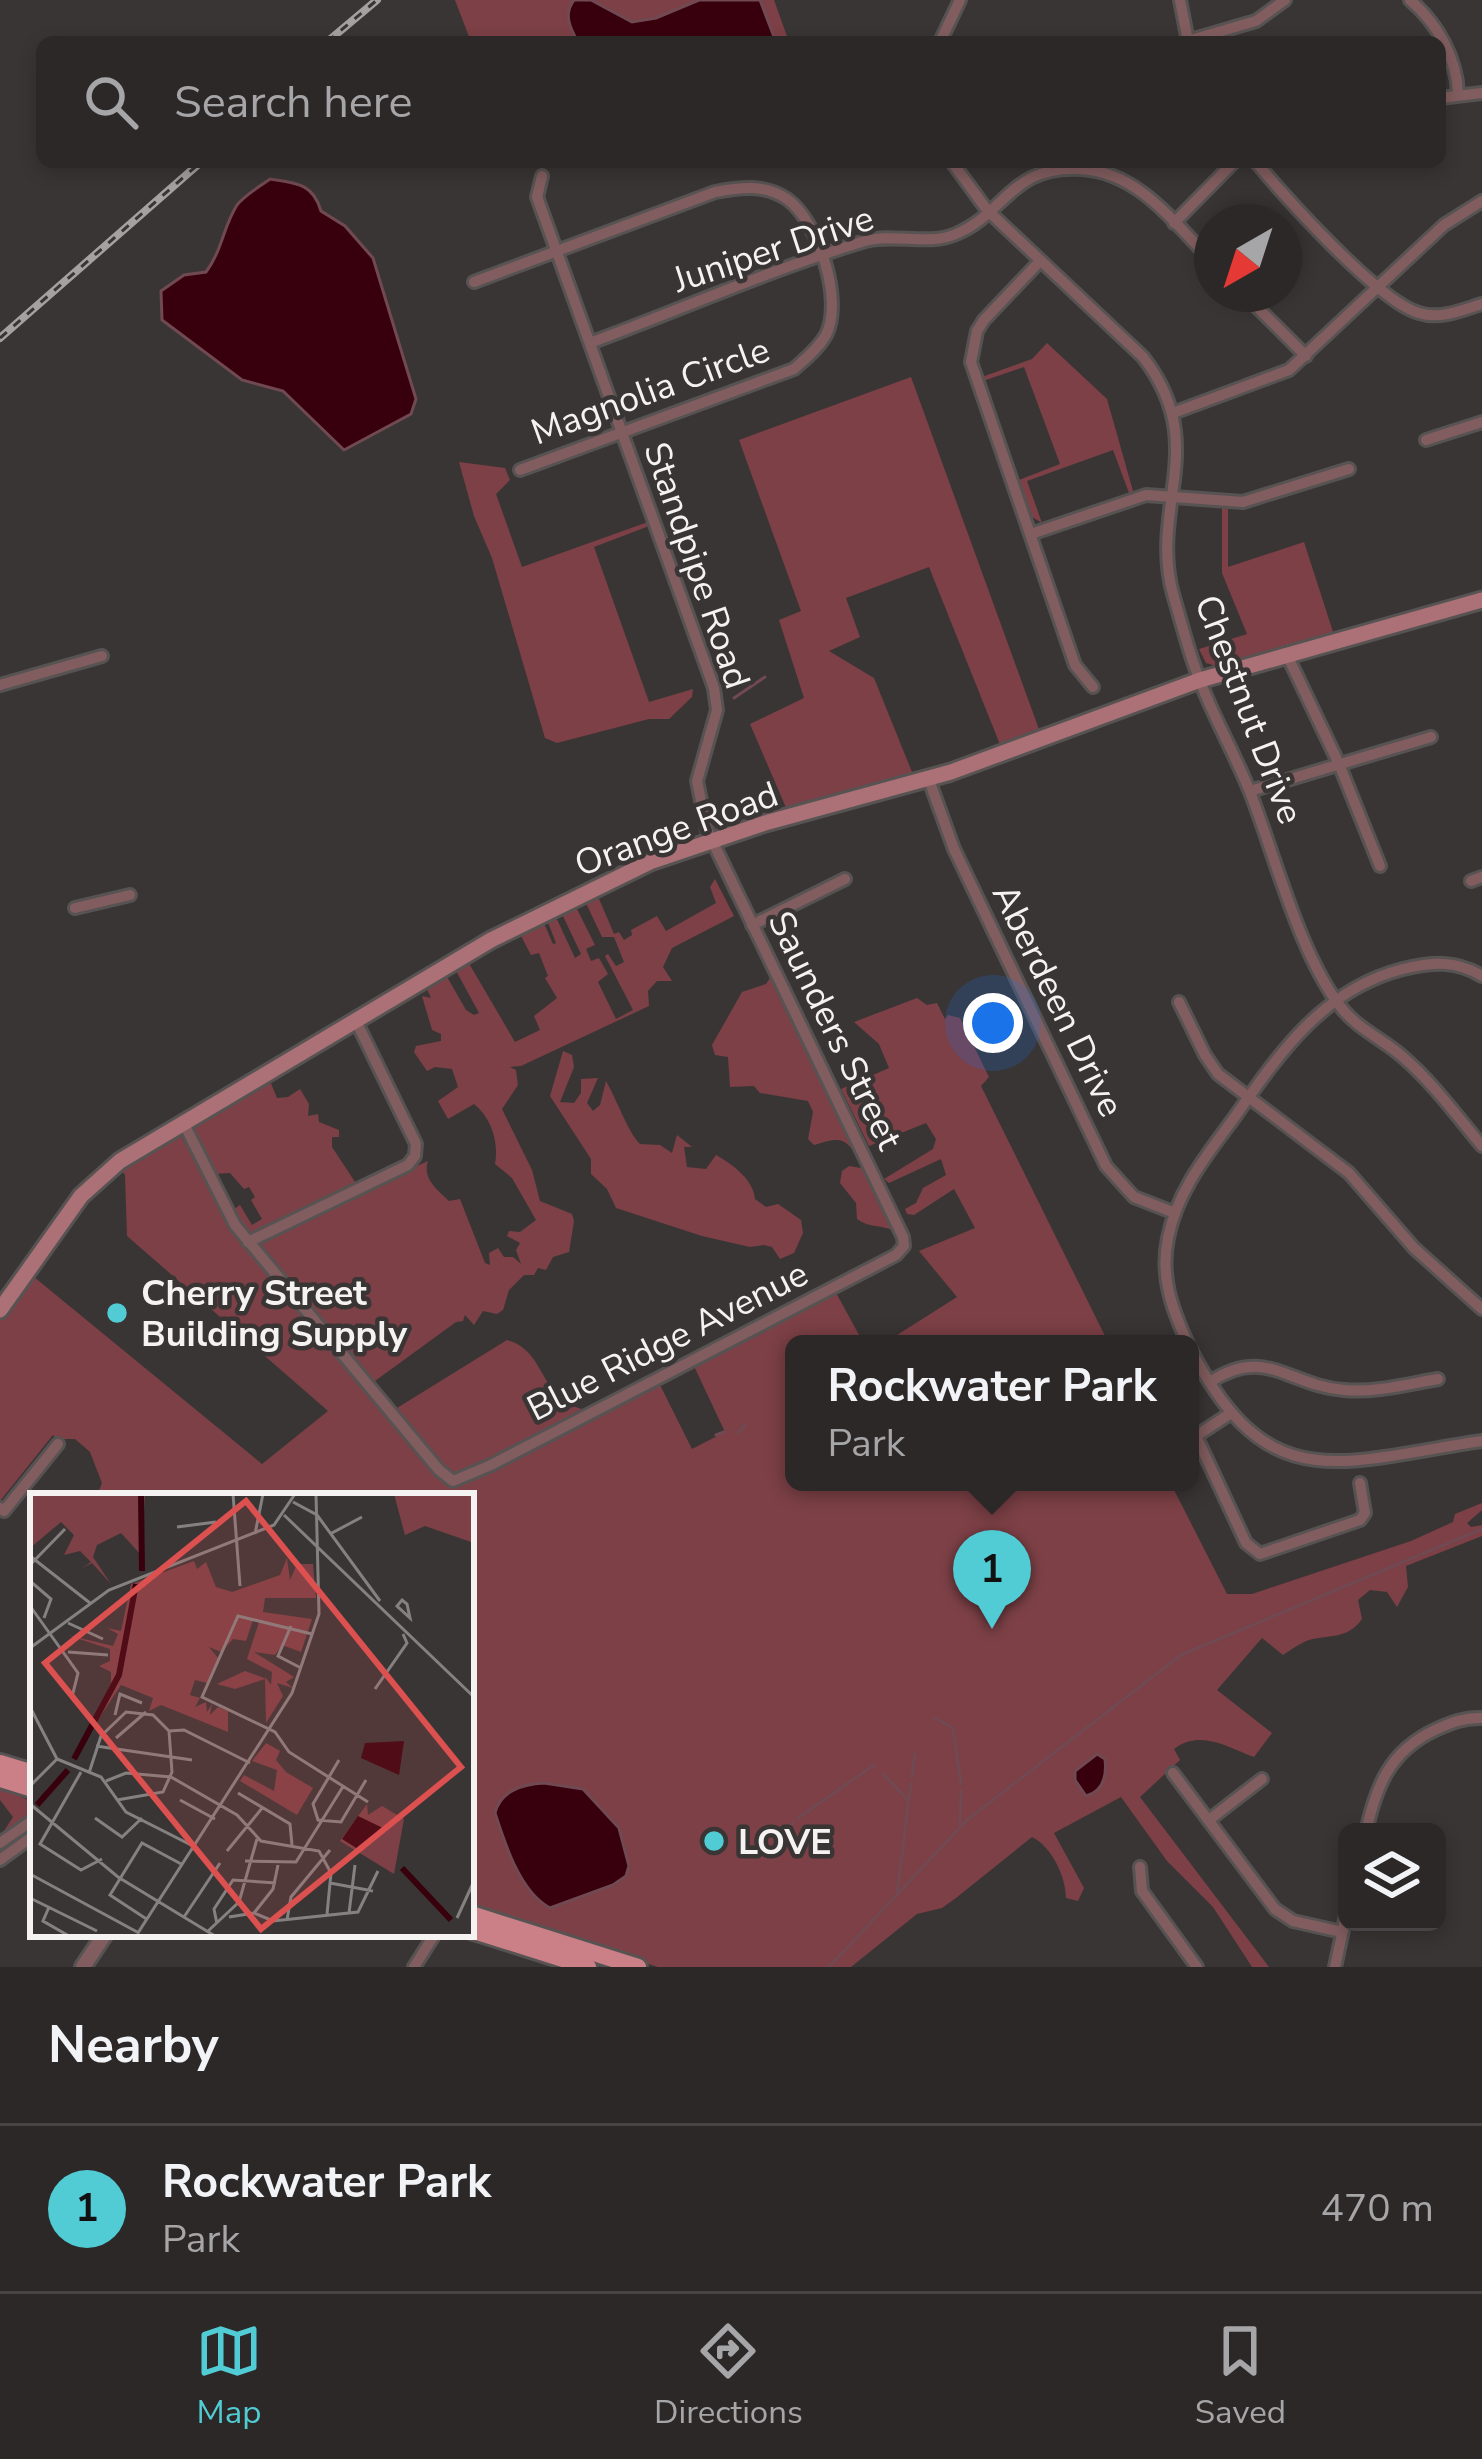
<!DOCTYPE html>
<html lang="en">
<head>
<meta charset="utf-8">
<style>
  :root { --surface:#2c2828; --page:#343030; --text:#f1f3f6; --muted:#a6a6a8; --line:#484445; --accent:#51ccd5 }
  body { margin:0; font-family:"Nunito Sans",sans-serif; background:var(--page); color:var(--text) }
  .controls { position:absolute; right:36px; bottom:36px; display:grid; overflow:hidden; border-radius:18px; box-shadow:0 6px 18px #0003 }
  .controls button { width:108px; height:108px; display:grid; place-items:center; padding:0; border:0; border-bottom:3px solid var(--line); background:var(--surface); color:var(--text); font:60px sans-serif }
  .compass { position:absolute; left:1194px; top:204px; width:108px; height:108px; border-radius:50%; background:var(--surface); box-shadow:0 6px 18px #0003; rotate:219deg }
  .you { position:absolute; left:993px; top:1023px; width:42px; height:42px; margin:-30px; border:9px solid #fff; border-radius:50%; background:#1a73e8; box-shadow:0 0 0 18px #1a73e833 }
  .badge { display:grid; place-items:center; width:78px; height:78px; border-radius:50%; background:var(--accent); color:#111; font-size:39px; font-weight:700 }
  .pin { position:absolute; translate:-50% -99px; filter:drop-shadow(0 3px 6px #0008) }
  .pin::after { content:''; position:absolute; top:63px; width:42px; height:36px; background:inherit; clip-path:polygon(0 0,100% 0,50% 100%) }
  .popup { position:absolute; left:785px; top:1335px; width:414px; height:156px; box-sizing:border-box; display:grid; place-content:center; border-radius:18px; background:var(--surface); filter:drop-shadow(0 3px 9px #0005); font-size:39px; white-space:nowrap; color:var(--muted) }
  .popup b { font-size:45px; color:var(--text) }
  .popup::after { content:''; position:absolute; left:50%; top:100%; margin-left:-24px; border:24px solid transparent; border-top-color:var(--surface) }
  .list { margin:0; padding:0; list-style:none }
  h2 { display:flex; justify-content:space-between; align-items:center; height:156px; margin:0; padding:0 48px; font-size:51px }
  h2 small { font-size:39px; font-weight:400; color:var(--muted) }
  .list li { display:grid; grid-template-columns:78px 1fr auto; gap:36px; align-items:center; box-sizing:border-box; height:168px; padding:0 48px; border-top:3px solid var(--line) }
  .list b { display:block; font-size:45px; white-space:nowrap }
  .list p { margin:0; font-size:39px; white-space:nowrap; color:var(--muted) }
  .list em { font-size:39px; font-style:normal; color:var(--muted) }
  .icon { flex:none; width:66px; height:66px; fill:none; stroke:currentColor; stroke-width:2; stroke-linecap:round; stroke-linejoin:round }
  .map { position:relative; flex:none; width:1482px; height:1967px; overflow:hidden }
  .search { position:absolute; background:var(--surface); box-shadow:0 6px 18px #0003; left:36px; right:36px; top:36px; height:132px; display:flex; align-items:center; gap:30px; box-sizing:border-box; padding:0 42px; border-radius:18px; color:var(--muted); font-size:45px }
  .sheet { height:324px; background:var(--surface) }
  nav { display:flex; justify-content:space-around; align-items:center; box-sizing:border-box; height:168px; border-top:3px solid var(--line); background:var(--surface); font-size:33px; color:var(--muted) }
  nav a { display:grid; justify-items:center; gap:6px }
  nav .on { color:var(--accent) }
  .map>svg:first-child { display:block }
  .green { fill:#7c4046; fill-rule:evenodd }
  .water { fill:#38000d; stroke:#714952; stroke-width:3 }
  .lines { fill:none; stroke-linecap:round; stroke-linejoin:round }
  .stream { stroke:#714952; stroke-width:3 }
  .minor-casing { stroke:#585353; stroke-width:16 }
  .tertiary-casing { stroke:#585353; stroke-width:20 }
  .secondary-casing { stroke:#585353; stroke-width:21 }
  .primary-casing { stroke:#585353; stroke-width:22 }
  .minor { stroke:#825d5f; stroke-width:10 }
  .tertiary { stroke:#825d5f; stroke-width:14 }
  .secondary { stroke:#ab7176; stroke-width:15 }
  .primary { stroke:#ca8086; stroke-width:16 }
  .rail-casing { stroke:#a5a1a1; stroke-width:8 }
  .rail { stroke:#3a3535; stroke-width:3; stroke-dasharray:9; stroke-linecap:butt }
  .poi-dot { fill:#51ccd5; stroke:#3a3535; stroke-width:4.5 }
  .labels { text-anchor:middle; stroke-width:9; stroke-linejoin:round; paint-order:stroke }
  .street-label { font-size:36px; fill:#f5f2f2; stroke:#3a3535 }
  .poi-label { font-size:36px; font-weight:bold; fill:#f5f2f2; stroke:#3a3535; text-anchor:start }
  .inset-river { fill:none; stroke:#38000d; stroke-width:6 }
  .inset-road { fill:none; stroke:#858181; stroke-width:3 }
  .view { fill:#dc5050; fill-opacity:0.15; stroke:#dc5050; stroke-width:6 }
  .inset-edge { fill:none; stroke:#f5f2f2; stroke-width:6 }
</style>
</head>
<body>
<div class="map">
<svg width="1482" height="1967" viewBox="0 0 1482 1967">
  <rect width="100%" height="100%" fill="#3a3535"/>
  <g class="green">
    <path d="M455,0H774L789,42H471Z"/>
    <path d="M1047,343L1107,399L1133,491L1129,493L1113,450L1027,481L1042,523L1032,517L1019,480L1060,464L1024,367L983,381L982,377L1032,359Z"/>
    <path d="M911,377L1040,732L1001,747L929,567L846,598L860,637L829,651L874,678L914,777L787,810L750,724L804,698L779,620L801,611L739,440Z"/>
    <path d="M459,462L505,468L510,480L496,494L522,567L648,522L649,526L594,547L649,702L693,689L692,697L669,719H649L557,743L545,738L492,558L474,516Z"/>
    <path d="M1222,508H1228V567L1304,542L1335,638L1216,666L1206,663L1199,649L1247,634L1222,573Z"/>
    <path d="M715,879L734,916L672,948L663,967L672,981H657L648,991L649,1006L521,1066L510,1067L516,1070L518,1085L502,1109L532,1170L540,1201L572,1214L574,1221L569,1252L553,1257L546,1270L538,1268L534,1275H524L509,1290L503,1310L497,1314L483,1311L474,1325L465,1315L463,1321L456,1322L375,1381L397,1408L507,1340C547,1351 538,1398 582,1409L457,1477L448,1475L230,1212L240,1205L252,1225L262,1219L251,1200L255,1197L249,1187L244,1189L230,1173L213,1174L188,1125L270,1081L277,1098L288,1097L300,1089L309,1104L308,1116L318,1114L319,1122L339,1130V1137H332V1147L361,1191L428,1161C422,1179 438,1190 449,1201L460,1199L485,1263L490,1265L489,1253L498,1248L504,1257H513L521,1264L516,1250L520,1243L507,1236L509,1231L520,1232L536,1220L512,1178L495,1164C499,1144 492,1118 474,1104L448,1119L438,1101L458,1087L452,1069L435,1067L427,1071L414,1052L416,1046L441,1041V1034L432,1030L422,996L431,998L426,987L446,975L466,1010L474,1015L479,1013L454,967L467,960L515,1042L540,1030L534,1016L557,998L545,978L548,976L539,953L531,955L519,932L543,921L553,944L556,943L547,920L555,915L575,958L581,954L561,912L575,905L595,945L586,949L591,961L599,958L608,974L598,982L616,1019L633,1010L605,956L608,954L616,966L624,962L614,937H602L584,899L597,894L614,934L619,932L624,940L632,935L631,930L657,916L666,931L716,903L710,887Z"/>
    <path d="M770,978L893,1223L896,1232C883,1224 871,1229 857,1219L856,1203L840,1183L842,1171L849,1166L861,1168L863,1164C845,1139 845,1135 814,1145L808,1139L813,1112L808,1101L760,1093L754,1086L730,1087L728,1057L715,1055L712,1045L742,992L766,984Z"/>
    <path d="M917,998L927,1005L937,1003L945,1019L948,1015L960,1018L989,1077L981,1086L1109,1344H883L957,1297L919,1251L975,1228L954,1189L914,1215L907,1214L905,1209L916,1203L923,1188L946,1175L941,1159L889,1183L884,1179L933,1149L936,1139L926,1123L869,1146L841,1089L889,1068L879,1044L854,1022Z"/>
    <path d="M563,1051L572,1055L574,1067L560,1102L574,1103L581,1093V1079L598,1078L587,1103L593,1111L600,1105L606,1081C616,1098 629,1134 640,1144L660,1145L672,1153L677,1135L692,1147H684L687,1167L706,1169L716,1155C732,1164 754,1180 755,1199L766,1207L778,1204L801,1220L803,1233L794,1253L780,1259L772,1247L764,1245L750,1247L702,1236L616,1208L607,1189L591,1174V1159L550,1096Z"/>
    <path d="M180,1134L234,1231L455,1485L474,1479L658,1381L692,1449L725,1432L693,1364L835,1291L864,1344H794V1482H1170L1227,1594H1252L1411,1541L1453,1522L1455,1514L1482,1503V1510L1467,1523L1471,1527L1482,1525V1536L1406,1566L1408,1587L1397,1607L1387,1592L1370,1590L1358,1600L1362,1619C1347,1640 1330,1634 1309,1640C1300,1643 1291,1650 1283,1655L1262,1638L1217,1690L1272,1733L1254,1757C1227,1747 1200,1729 1174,1749L1180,1760L1140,1797L1269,1967H1252L1213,1907L1167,1861L1121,1797L1054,1833L1084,1888L1078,1901L1066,1898C1066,1876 1051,1846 1032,1837L956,1898L942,1908L917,1914L851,1967H658L556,1935V1930L538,1925L536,1929L471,1909V1496H97L102,1483L90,1452L75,1439H57L53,1435L0,1501V1320L34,1277L262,1464L328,1411L127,1236L125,1175L119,1168ZM536,1783L563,1789L573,1787L625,1845L629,1866L621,1881L567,1903L528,1888L497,1820L512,1790Z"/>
    <path d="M0,1787L30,1801L33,1812L0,1837L13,1817L0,1800Z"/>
  </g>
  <g class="water">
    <path d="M574,0H591L632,22L656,18L699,0H760L776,42H578C570,28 563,14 574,0Z"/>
    <path d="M270,179C296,183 313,183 321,211L345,226L373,258L416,399L411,414L344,450L283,391L242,380L162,320L161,291L184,275L206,272C222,251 223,227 237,205C245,195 259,187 270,179Z"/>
    <path d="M1097,1754L1105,1759C1107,1776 1104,1791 1086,1796L1075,1780V1771Z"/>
    <path d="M544,1783L583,1789L619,1828L629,1866L626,1876L613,1885L550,1908C520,1892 505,1844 495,1813C500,1791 523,1784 544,1783Z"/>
  </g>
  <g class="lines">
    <g class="stream">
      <path d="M734,698L765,677"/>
      <path d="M738,1433L745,1425"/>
      <path d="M716,1435L724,1432"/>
      <path d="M935,1718L953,1728L961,1784"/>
      <path d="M883,1774L907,1799"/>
      <path d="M912,1777L915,1754"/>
      <path d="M798,1818L874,1765"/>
      <path d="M960,1824L961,1790"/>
      <path d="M790,1825L793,1823"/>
      <path d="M897,1894L911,1783"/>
      <path d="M829,1967L967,1820L1181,1655L1482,1529"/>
    </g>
    <defs>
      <g id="minor">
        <path d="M1180,0L1188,41"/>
        <path d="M1410,0C1437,23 1457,58 1458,94"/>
        <path d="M940,42L960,0"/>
        <path d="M1184,42L1256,21L1285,0"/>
        <path d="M1440,98L1482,93"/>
        <path d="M952,162L987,210L1143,357C1211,445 1149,506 1173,594C1183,628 1192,665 1207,698C1221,731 1239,763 1252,797C1276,860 1300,954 1340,1006C1357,1029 1383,1039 1403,1057C1433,1083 1457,1116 1482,1146"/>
        <path d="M1256,162C1285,197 1379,302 1419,313C1440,320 1462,310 1482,304"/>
        <path d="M1174,223L1234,162"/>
        <path d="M1040,261L984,320L977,331L971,362L1075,665L1093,687"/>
        <path d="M474,282L715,192C740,187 765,184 787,199C818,221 844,300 826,335C818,349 805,359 794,369L520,470"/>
        <path d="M1244,294L1306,356"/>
        <path d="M590,343C682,309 772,269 865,241C894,233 929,246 956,234C1006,213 1011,165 1081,169C1139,172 1175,224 1212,261"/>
        <path d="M1173,413L1289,370L1444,225L1482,201"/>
        <path d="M1426,440L1482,422"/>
        <path d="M1031,534L1146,495L1243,502L1349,469"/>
        <path d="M1288,657L1339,764L1380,866"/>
        <path d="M0,685L102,656"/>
        <path d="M929,780L954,849L1106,1166L1134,1197L1175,1213"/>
        <path d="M1250,791L1431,737"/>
        <path d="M1471,881L1482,877"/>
        <path d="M75,908L130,895"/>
        <path d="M752,925L845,879"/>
        <path d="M1179,1002L1205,1055L1218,1074L1349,1173L1414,1248L1482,1309"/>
        <path d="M183,1122L235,1225L439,1470L453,1481L491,1465L896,1255L904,1246L903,1237L707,830L697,781L717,710L714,688L537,197L542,176"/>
        <path d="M248,1242L408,1165L415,1156L416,1144L355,1019"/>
        <path d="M1188,1344C1172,1309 1160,1277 1168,1238C1177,1191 1207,1155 1234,1118C1279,1054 1323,989 1403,969C1433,962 1455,960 1482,976"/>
        <path d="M1190,1348C1268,1500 1339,1462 1482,1441"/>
        <path d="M1210,1382C1265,1345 1289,1386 1344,1390C1375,1393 1408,1384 1438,1379"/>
        <path d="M1196,1436L1246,1543L1260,1554L1360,1520L1365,1513L1360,1483"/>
        <path d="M1190,1440L1231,1413"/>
        <path d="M0,1508L4,1511L58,1444"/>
        <path d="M1173,1773L1275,1909L1293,1921L1342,1932"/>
        <path d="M1209,1820L1262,1779"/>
        <path d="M1366,1832C1376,1786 1390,1751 1435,1730C1450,1723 1465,1717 1482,1718"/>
        <path d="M0,1843L33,1820"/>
        <path d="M0,1860L33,1836"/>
        <path d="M1140,1867L1142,1891L1197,1967"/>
        <path d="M414,1967L435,1934"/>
        <path d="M1335,1967L1347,1911"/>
      </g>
      <path id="tertiary" d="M83,1967L105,1934"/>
      <path id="secondary" d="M0,1310L81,1196L120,1161L491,940L650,862L765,823L951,772L1200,680L1482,600"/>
      <g id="primary">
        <path d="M0,1763L33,1773"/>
        <path d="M0,1779L33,1789"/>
        <path d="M471,1914L638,1967"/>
        <path d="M471,1930L588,1967"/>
      </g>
    </defs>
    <use href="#minor" class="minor-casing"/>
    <use href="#tertiary" class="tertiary-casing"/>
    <use href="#secondary" class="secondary-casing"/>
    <use href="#primary" class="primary-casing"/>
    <use href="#minor" class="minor"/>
    <use href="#tertiary" class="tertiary"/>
    <use href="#secondary" class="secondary"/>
    <use href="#primary" class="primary"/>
    <defs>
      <g id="rail">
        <path d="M327,42L377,0"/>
        <path d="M0,338L201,162"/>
      </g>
    </defs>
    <use href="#rail" class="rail-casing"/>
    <use href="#rail" class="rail"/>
  </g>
  <g class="poi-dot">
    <circle cx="117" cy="1313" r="12"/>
    <circle cx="714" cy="1841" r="12"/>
  </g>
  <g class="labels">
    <g class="street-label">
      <text transform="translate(773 248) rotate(-18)" y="13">Juniper Drive</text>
      <text transform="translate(650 390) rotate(-20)" y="13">Magnolia Circle</text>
      <text transform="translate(698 565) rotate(71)" y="13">Standpipe Road</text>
      <text transform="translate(1250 709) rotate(69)" y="13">Chestnut Drive</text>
      <text transform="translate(676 828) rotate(-20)" y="13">Orange Road</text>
      <text transform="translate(1059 1000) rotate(64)" y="13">Aberdeen Drive</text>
      <text transform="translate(836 1030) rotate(64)" y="13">Saunders Street</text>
      <text transform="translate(667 1340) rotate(-27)" y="13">Blue Ridge Avenue</text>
    </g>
    <g class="poi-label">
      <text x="141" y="1305">Cherry Street<tspan x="141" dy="41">Building Supply</tspan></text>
      <text x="738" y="1854">LOVE</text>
    </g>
  </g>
  <g transform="translate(30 1493)">
    <rect width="444" height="444" fill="#3a3535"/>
    <path d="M0,1H115L111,62L91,40L67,52L63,64L81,91L62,70L52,75L61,69L50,58L34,62L44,42L31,29L0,55ZM364,1H444V50L395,33L375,42ZM257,65L260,87L267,71H283L286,105H235L233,119L282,126L271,159L252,152L245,162L224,159L264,184L256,189L263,195L247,190L253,203L236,230L235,186L205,196L187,191L215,178L237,186L241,192L242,179L217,166L229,129L223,127L216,148L203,146L191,159L179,154L188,165L177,190L165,187L160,202L170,205L165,214L176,209L177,219L182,211L180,222L188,214L198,218V239L131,212L119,218L123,205L91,192L58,242L81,190V179L69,173L80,168V156L37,142L83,153L88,141L77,135L91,138L101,91L164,68L167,76L176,69L186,94L202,99L250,82ZM236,250L250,258L246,267L256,279L283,295L267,322L210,288L214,282L244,298L247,277L222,268ZM337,311L338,322L352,313L374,326L364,381L310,348Z" fill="#7c4046"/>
    <path d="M374,248L369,282L331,265L335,250ZM328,323L353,335L331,358L312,346Z" fill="#38000d"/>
    <path class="inset-river" d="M111,1L112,78M44,266L89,182L106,91M7,312L38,277M372,375L421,427"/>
    <path class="inset-road" d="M203,1L210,93M263,9L287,22L350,108M254,22L444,204M147,34L186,29M225,41L233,1M300,41L332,24M0,63L60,110M0,72L35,36M0,88L21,106L14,125M372,107L377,111L380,125L367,113ZM0,113L48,180L42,204M38,130L73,146M261,133L248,163L271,175M282,141L208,123L172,204L245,239L259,259L338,309M0,155L79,97L244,32L265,1M38,159L78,162M345,196L377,150L373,141M0,214L27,266L71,284L96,319L165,354M85,222L90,201L112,210M139,238L154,237L220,270M86,245L116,219M66,253L162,267M309,267L283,311L288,327L311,329L336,287M51,279L10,351L51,377L72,366M59,280L71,243L96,219L123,222L139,238M76,288L96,280L141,284L207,322L231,348L289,358L301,380L297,421M0,293L27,266M208,300L260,331L262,352M87,307L133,299L142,279L139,238M150,307L185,326M0,311L88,384L185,443M65,325L92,344L112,325M197,358L233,314M215,368L266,369L314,292M0,381L109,440M300,390L343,398M2,406L67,438M19,414L13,428L39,443M224,420L243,428L328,419L348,378M319,420L325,372M154,424L190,370M199,424L224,420L243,396L248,372M427,425L444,388M118,427L80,402L112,350L153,372M257,427L261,404L300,357M187,431L184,416L203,387L246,390M177,439L209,409L227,346M106,443L262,200L289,121L286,1"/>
    <path class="view" d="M216,8L431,274L231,436L15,170Z"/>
    <rect width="444" height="444" class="inset-edge"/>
  </g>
</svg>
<div class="controls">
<button><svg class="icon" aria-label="layers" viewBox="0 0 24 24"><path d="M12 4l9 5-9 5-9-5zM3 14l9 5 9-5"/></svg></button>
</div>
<svg class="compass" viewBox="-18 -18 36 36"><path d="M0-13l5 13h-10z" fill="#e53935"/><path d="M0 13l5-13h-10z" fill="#a6a6a8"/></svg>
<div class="you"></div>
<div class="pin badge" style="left:992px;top:1629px">1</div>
<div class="popup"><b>Rockwater Park</b>Park</div>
<div class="search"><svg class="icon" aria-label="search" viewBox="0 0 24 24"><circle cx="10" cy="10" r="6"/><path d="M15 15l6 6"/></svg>Search here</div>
</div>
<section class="sheet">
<h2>Nearby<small></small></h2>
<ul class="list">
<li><span class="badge">1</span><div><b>Rockwater Park</b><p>Park</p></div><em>470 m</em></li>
</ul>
</section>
<nav>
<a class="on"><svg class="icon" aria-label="map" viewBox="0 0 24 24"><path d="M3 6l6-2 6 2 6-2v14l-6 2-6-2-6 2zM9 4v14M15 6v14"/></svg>Map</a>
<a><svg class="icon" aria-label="directions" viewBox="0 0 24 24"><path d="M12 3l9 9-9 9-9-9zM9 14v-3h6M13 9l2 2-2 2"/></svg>Directions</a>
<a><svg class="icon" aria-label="saved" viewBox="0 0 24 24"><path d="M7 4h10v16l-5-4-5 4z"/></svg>Saved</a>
</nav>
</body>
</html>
